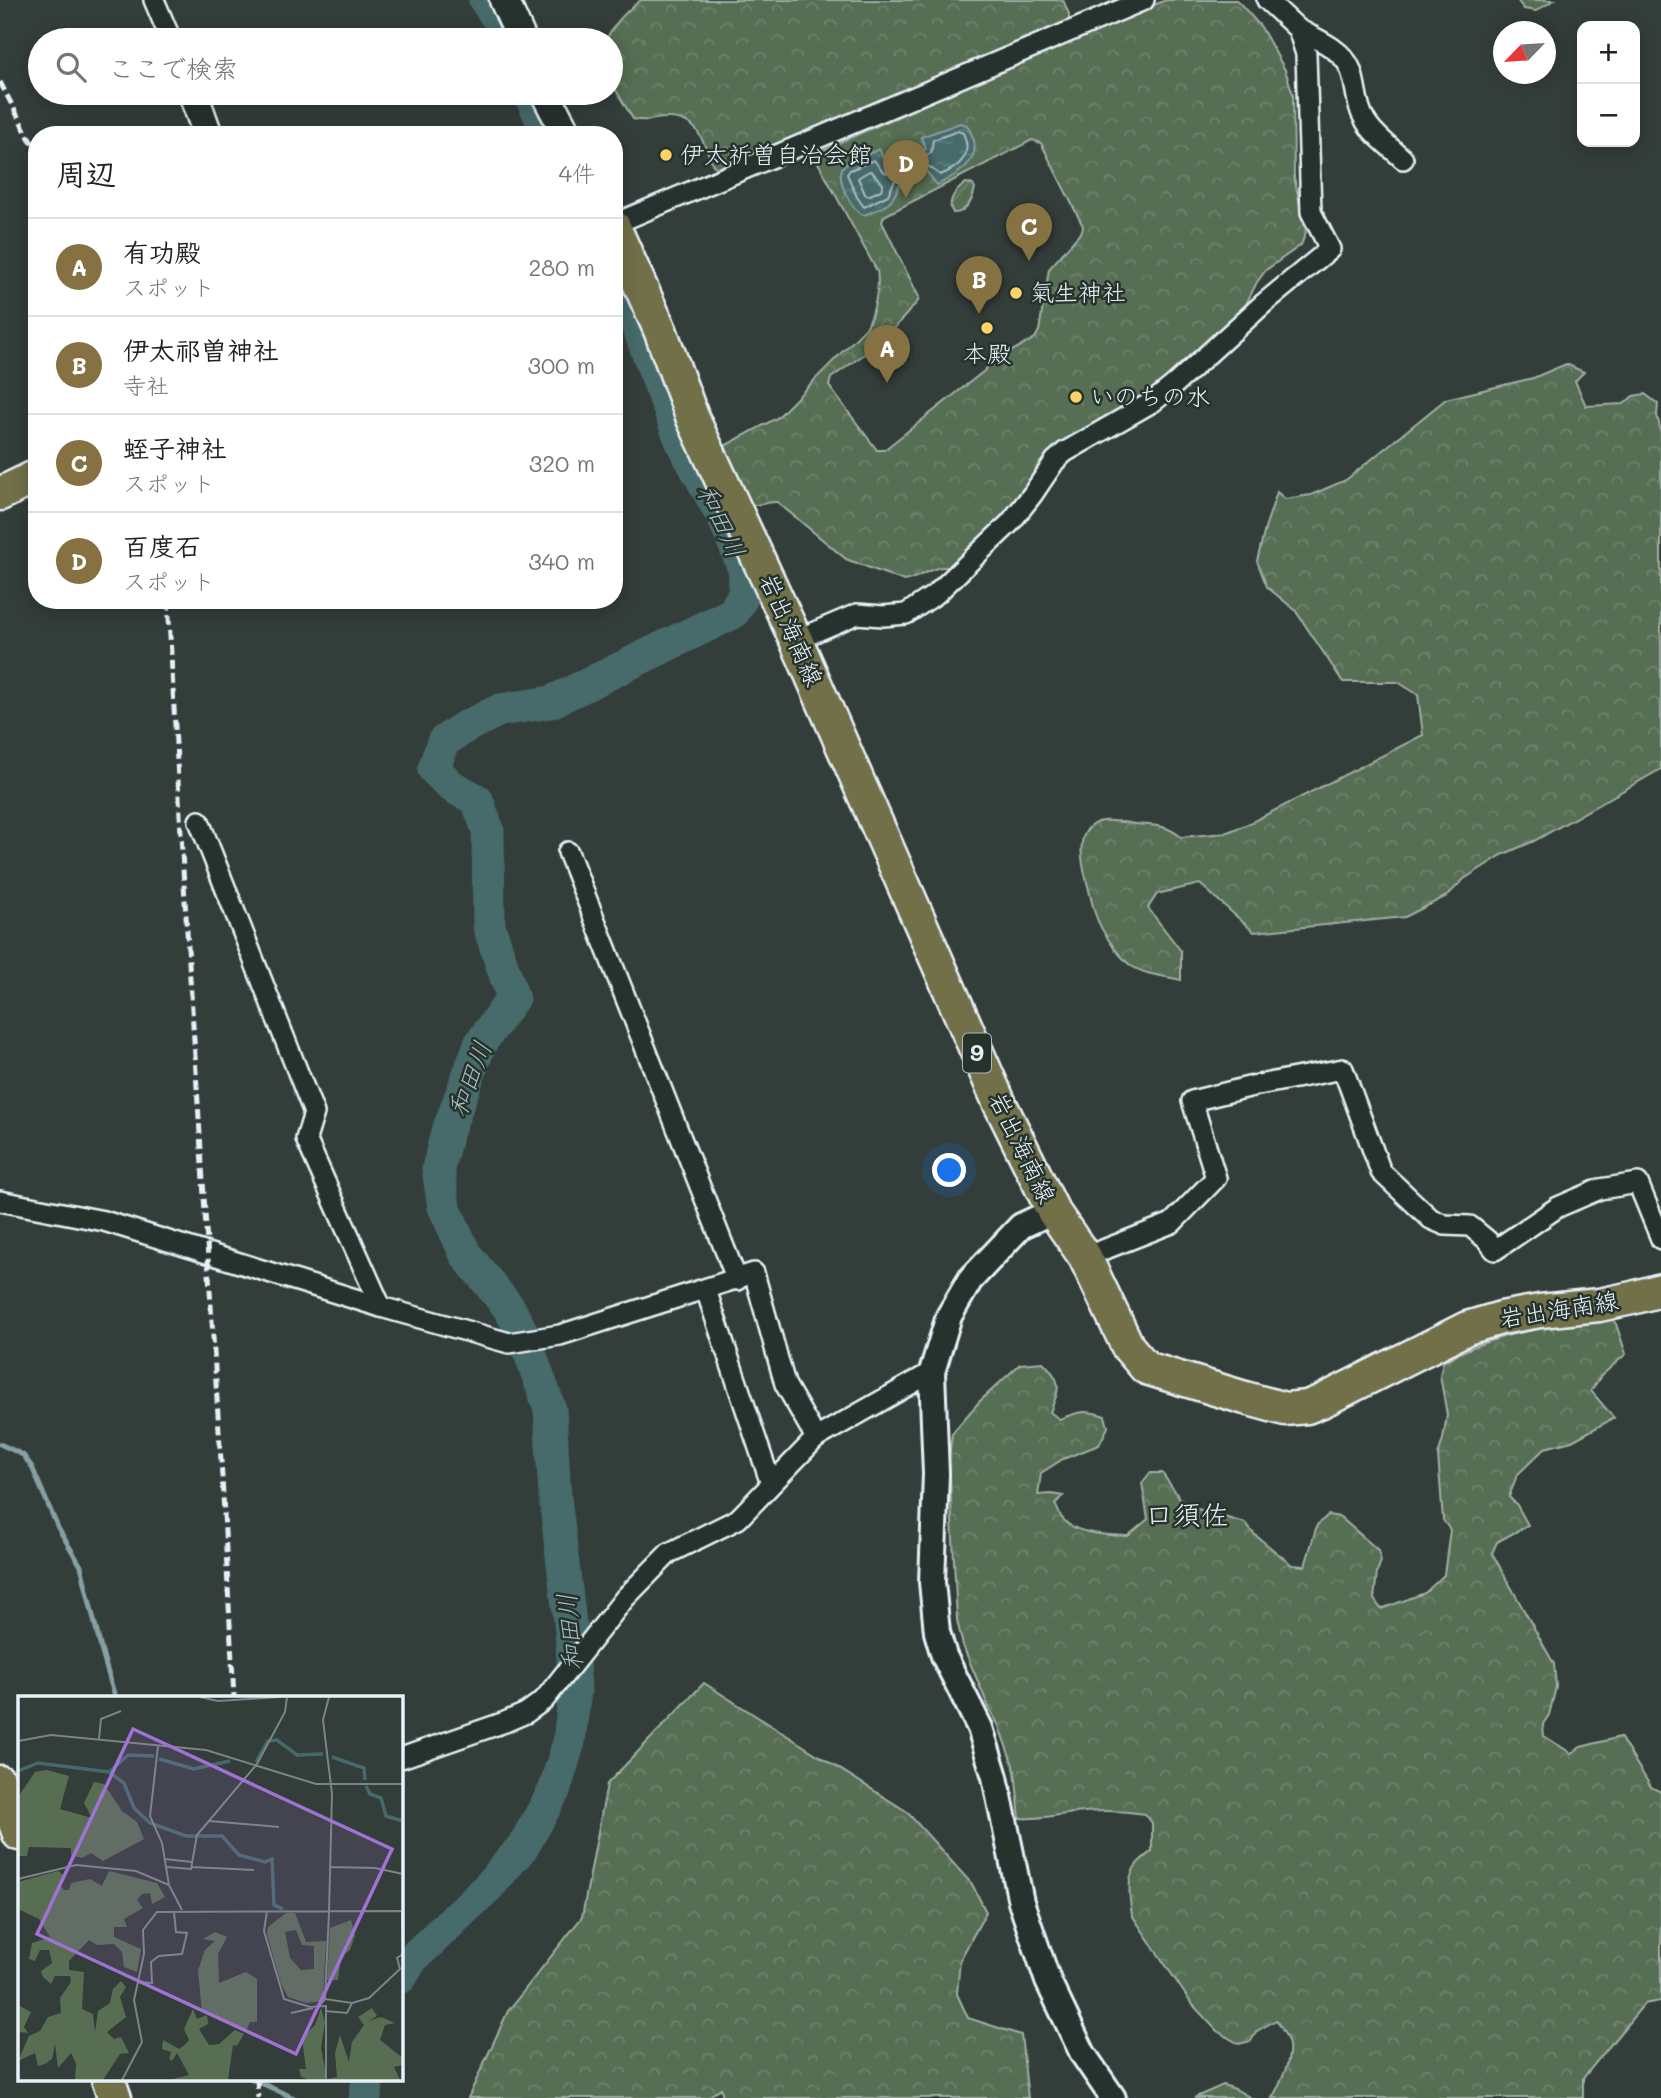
<!DOCTYPE html>
<html lang="ja">
<head>
<meta charset="utf-8">
<style>
  :root { --surface:#fff; --page:#f6f6f6; --text:#222; --muted:#767676; --line:#e0e0e0; --accent:#857141 }
  body { margin:0; font-family:Mali,"Klee One",sans-serif; background:var(--page); color:var(--text) }
  .controls { position:absolute; right:21px; top:21px; display:grid; overflow:hidden; border-radius:14px; box-shadow:0 4px 18px #0003 }
  .controls button { width:63px; height:63px; display:grid; place-items:center; padding:0; border:0; border-bottom:2px solid var(--line); background:var(--surface); color:var(--text); font:35px sans-serif }
  .compass { position:absolute; left:1493px; top:21px; width:63px; height:63px; border-radius:50%; background:var(--surface); box-shadow:0 4px 18px #0003; rotate:245deg }
  .you { position:absolute; left:950px; top:1171px; width:24px; height:24px; margin:-18px; border:5px solid #fff; border-radius:50%; background:#1a73e8; box-shadow:0 0 0 10px #1a73e833 }
  .badge { display:grid; place-items:center; width:46px; height:46px; border-radius:50%; background:var(--accent); color:#fff; font-size:23px; font-weight:700 }
  .pin { position:absolute; translate:-50% -58px; filter:drop-shadow(0 2px 4px #0008) }
  .pin::after { content:''; position:absolute; top:37px; width:24px; height:21px; background:inherit; clip-path:polygon(0 0,100% 0,50% 100%) }
  .list { margin:0; padding:0; list-style:none }
  h2 { display:flex; justify-content:space-between; align-items:center; height:91px; margin:0; padding:0 28px; font-size:30px }
  h2 small { font-size:23px; font-weight:400; color:var(--muted) }
  .list li { display:grid; grid-template-columns:46px 1fr auto; gap:21px; align-items:center; box-sizing:border-box; height:98px; padding:0 28px; border-top:2px solid var(--line) }
  .list b { display:block; font-size:26px; white-space:nowrap }
  .list p { margin:0; font-size:23px; white-space:nowrap; color:var(--muted) }
  .list em { font-size:23px; font-style:normal; color:var(--muted) }
  .icon { flex:none; width:38px; height:38px; fill:none; stroke:currentColor; stroke-width:2; stroke-linecap:round; stroke-linejoin:round }
  .map { position:relative; flex:none; width:1661px; height:2098px; overflow:hidden }
  .search { position:absolute; background:var(--surface); box-shadow:0 4px 18px #0003; left:28px; top:28px; width:595px; height:77px; display:flex; align-items:center; gap:18px; box-sizing:border-box; padding:0 24px; border-radius:38px; color:var(--muted); font-size:26px }
  .panel { position:absolute; background:var(--surface); box-shadow:0 4px 18px #0003; left:28px; top:126px; width:595px; height:483px; border-radius:28px }
  .map>svg:first-child { display:block }
  .forest { fill:url(#forest-crowns); stroke:#a0b0a6; stroke-width:2; fill-rule:evenodd }
  .garden { fill:url(#garden-furrows); stroke:#a0b0a6; stroke-width:2 }
  .water { fill:url(#water-ripples); stroke:#87a0a3; stroke-width:2 }
  .lines { fill:none; stroke-linecap:round; stroke-linejoin:round }
  .shore { stroke:#a7bbc0; stroke-width:2 }
  .stream { stroke:#87a0a3; stroke-width:5 }
  .river { stroke:#466a6b; stroke-width:33 }
  .minor-casing { stroke:#e8f1f8; stroke-width:24 }
  .tertiary-casing { stroke:#e8f1f8; stroke-width:30 }
  .secondary-casing { stroke:#e8f1f8; stroke-width:33 }
  .primary-casing { stroke:#e8f1f8; stroke-width:37 }
  .minor { stroke:#26332d; stroke-width:19 }
  .tertiary { stroke:#26332d; stroke-width:24 }
  .secondary { stroke:#26332d; stroke-width:28 }
  .primary { stroke:#71704a; stroke-width:32 }
  .rail { stroke:#e8f1f8; stroke-width:5; stroke-dasharray:10 5; stroke-linecap:butt }
  .poi-dot { fill:#ffd166; stroke:#26332d; stroke-width:2.5 }
  .labels { text-anchor:middle; stroke-width:5; stroke-linejoin:round; paint-order:stroke }
  .shield { fill:#26332d; stroke:#aeb8bb; stroke-width:2 }
  .shield-label { font-size:23px; font-weight:bold; fill:#e8f1f8 }
  .poi-label { font-size:24px; fill:#e8f1f8; stroke:#26332d; text-anchor:start }
  .street-label { font-size:24px; fill:#e8f1f8; stroke:#26332d }
  .water-label { font-size:26px; font-style:italic; fill:#a7bbc0; stroke:#26332d }
  .quarter-label { font-size:28px; fill:#e8f1f8; stroke:#26332d }
  .inset-river { fill:none; stroke:#466a6b; stroke-width:3.5 }
  .inset-road { fill:none; stroke:#7b8586; stroke-width:2 }
  .view { fill:#a171d3; fill-opacity:0.15; stroke:#a171d3; stroke-width:3.5 }
  .inset-edge { fill:none; stroke:#e8f1f8; stroke-width:3.5 }
</style>
</head>
<body>
<div class="map">
<svg width="1661" height="2098" viewBox="0 0 1661 2098">
  <defs>
    <pattern id="forest-crowns" width="20" height="18" patternUnits="userSpaceOnUse" patternTransform="scale(1.75)"><rect width="20" height="18" fill="#576e53"/><path d="M2 6a3 3 0 1 1 6 0M12 15a3 3 0 1 1 6 0" fill="none" stroke="#6f836c"/></pattern>
    <pattern id="garden-furrows" width="10" height="10" patternUnits="userSpaceOnUse" patternTransform="scale(1.75)"><rect width="10" height="10" fill="#576e53"/><path d="M-1 1l2-2M0 10L10 0M9 11l2-2" fill="none" stroke="#6f836c"/></pattern>
    <pattern id="water-ripples" width="26" height="14" patternUnits="userSpaceOnUse" patternTransform="scale(1.75)"><rect width="26" height="14" fill="#466a6b"/><path d="M2 4q2-2 4 0t4 0M15 11q2-2 4 0t4 0" fill="none" stroke="#618081"/></pattern>
  </defs>
  <rect width="100%" height="100%" fill="#333d3a"/>
  <filter id="ink" filterUnits="userSpaceOnUse"><feTurbulence type="fractalNoise" baseFrequency=".0143" numOctaves="2"/><feDisplacementMap in="SourceGraphic" scale="14" xChannelSelector="R" yChannelSelector="G"/><feConvolveMatrix kernelMatrix="1 2 1 2 8 2 1 2 1" color-interpolation-filters="sRGB"/></filter>
  <g filter="url(#ink)">
    <g class="forest">
      <path d="M641,0H1063L1069,14V22L718,168L713,165C702,140 699,117 666,118C652,118 647,123 633,119L611,82V40H606C614,23 626,11 641,0Z"/>
      <path d="M1166,0H1237L1261,27L1285,70L1293,94L1294,177L1306,232L1301,245L1266,270L1257,282L1240,316L1169,378L1132,404L1049,453L1024,492L994,528L950,568C936,563 919,579 904,581L846,559L777,502C767,501 760,506 751,505L721,448L777,418L866,328C874,314 880,287 877,271L817,161L816,153L1086,33ZM1032,140L1041,143L1083,226L1082,231L1049,269L1039,331L1035,338L989,364L984,371L884,450H877L829,386L831,378L884,340L918,301L919,297L882,222L884,216Z"/>
      <path d="M1517,0H1554L1536,11L1524,9Z"/>
      <path d="M1566,364L1584,372L1575,381L1586,406L1624,404L1633,396L1645,394L1658,404L1657,415L1661,432V769L1534,841L1502,855L1464,879L1447,896L1405,917L1254,932L1200,884L1157,894L1148,908L1181,951V980C1164,976 1144,975 1130,965C1118,955 1101,931 1096,916C1093,908 1091,899 1089,890C1084,870 1071,832 1098,822C1109,818 1125,823 1136,824C1155,826 1165,824 1181,837L1225,833L1248,824L1423,735L1418,695L1398,682H1343L1295,610L1267,587L1257,561L1266,525L1277,492L1285,499L1311,495L1346,480L1446,399L1533,378Z"/>
      <path d="M1610,1316L1616,1324L1626,1354L1601,1376L1591,1391L1614,1418L1572,1441L1545,1448L1517,1475L1509,1497L1517,1505L1528,1525L1497,1542L1492,1553L1554,1664L1556,1687L1549,1715L1543,1724L1544,1736L1571,1753L1581,1747L1620,1737L1651,1787L1661,1792V2001L1644,2004L1583,2078V2098H1272C1281,2084 1291,2061 1289,2045C1287,2036 1281,2027 1276,2020L1257,2031L1251,2041L1239,2044L1217,2031L1191,2003L1132,1915C1130,1903 1127,1884 1132,1873C1135,1863 1145,1857 1152,1851V1823L1145,1814C1120,1810 1099,1810 1074,1813C1056,1815 1038,1820 1020,1818L1015,1771L998,1724L989,1708L963,1646L957,1620L949,1459L952,1434L959,1425L979,1402L1020,1364L1043,1362C1063,1382 1060,1387 1050,1412L1059,1419C1080,1412 1083,1409 1105,1416L1108,1427L1099,1445L1063,1459L1041,1473L1038,1495L1051,1494L1063,1496L1055,1504C1058,1509 1059,1515 1063,1519C1075,1535 1110,1535 1128,1536L1148,1519L1142,1483L1150,1473H1162L1181,1500L1191,1507L1245,1523L1254,1534L1292,1565L1305,1566L1317,1525L1328,1515L1340,1517L1378,1550L1381,1561L1377,1572L1374,1599L1381,1609L1425,1593L1444,1575L1450,1530L1443,1520L1438,1455L1443,1439L1447,1415L1440,1375L1443,1362C1492,1332 1554,1327 1610,1316Z"/>
      <path d="M704,1683L906,1811L972,1884L986,1912L960,1960L957,1994L968,2018L1021,2035L1028,2098H723L721,2088L707,2098H468L508,2011L582,1917L607,1784Z"/>
      <path d="M1223,2085L1235,2089L1251,2098H1194Z"/>
    </g>
    <path class="garden" d="M966,183L972,184L975,188C973,199 966,214 953,213C946,201 955,191 966,183Z"/>
    <path class="water" d="M960,123L967,125C969,130 973,136 974,141C979,164 953,177 937,185L927,172L900,184C891,205 886,207 864,215C851,210 837,182 842,168L846,164L879,149L888,168L926,149L921,137Z"/>
    <g class="lines">
      <g class="shore">
        <path d="M958,131L963,133C973,154 961,167 940,175L928,166L915,170L911,169L912,164L931,153L933,140Z"/>
        <path d="M874,160L883,172L894,174L896,178L888,195L864,207L857,197L847,174L850,170Z"/>
        <path d="M869,171L872,172L883,184L881,190L868,196L865,194L858,178Z"/>
      </g>
      <g class="stream">
        <path d="M0,1444L23,1455L32,1467L58,1528L81,1566L101,1649L115,1697"/>
        <path d="M252,2079L294,2098"/>
      </g>
      <g class="river">
        <path d="M485,0L500,22L507,40"/>
        <path d="M529,93L549,135"/>
        <path d="M401,1977L412,1959L489,1886L524,1845L554,1791L569,1742L575,1689L571,1631L555,1497L550,1409L523,1334L509,1308L466,1255L444,1207L438,1169L446,1136L480,1044L513,998L489,926L488,830L477,800L451,786L434,769L443,742L465,727L500,710L551,702L629,664L733,613L744,594L745,571L725,521L682,443L614,264"/>
        <path d="M365,2098L368,2079"/>
      </g>
      <defs>
        <g id="minor">
          <path d="M154,0L171,40"/>
          <path d="M1298,29C1315,38 1342,49 1350,68C1357,84 1355,104 1365,120C1373,135 1391,147 1403,159"/>
          <path d="M614,224L1144,0"/>
          <path d="M796,640L857,614L883,616L906,614L936,594L1010,523L1032,495L1055,461L1065,452L1154,401L1175,384L1263,304L1330,249L1311,212L1306,54L1298,29L1267,0"/>
          <path d="M199,821L314,1113L306,1139L381,1307"/>
          <path d="M568,852L737,1280"/>
          <path d="M0,1201L104,1221L381,1307L509,1343L560,1335L754,1273L785,1384L816,1438"/>
          <path d="M1085,1257L1172,1223L1216,1178L1192,1101L1253,1086L1343,1069L1381,1172L1431,1219L1445,1225L1470,1226L1487,1240L1495,1250L1558,1207L1600,1189L1638,1183L1661,1239"/>
          <path d="M706,1290L771,1484"/>
          <path d="M401,1758L505,1722L526,1713L544,1700L625,1598L669,1553L738,1519L816,1438L932,1372"/>
        </g>
        <path id="tertiary" d="M1053,1211L1021,1226L970,1280L949,1316L932,1372L936,1474L932,1582L937,1632L944,1656L980,1728L995,1777L1021,1902L1048,1981L1083,2054L1113,2098"/>
        <g id="secondary">
          <path d="M504,0L522,40"/>
          <path d="M193,93L208,135"/>
          <path d="M545,93L567,135"/>
        </g>
        <g id="primary">
          <path d="M614,227L660,330L693,419L796,640L999,1102L1053,1211L1085,1257L1128,1347L1146,1368L1245,1398L1285,1409L1307,1407L1322,1401L1467,1328L1501,1318L1540,1311L1599,1305L1632,1298L1661,1290"/>
          <path d="M0,494L37,476"/>
          <path d="M0,1782L19,1834"/>
          <path d="M108,2079L115,2098"/>
        </g>
      </defs>
      <use href="#minor" class="minor-casing"/>
      <use href="#tertiary" class="tertiary-casing"/>
      <use href="#secondary" class="secondary-casing"/>
      <use href="#primary" class="primary-casing"/>
      <use href="#minor" class="minor"/>
      <use href="#tertiary" class="tertiary"/>
      <use href="#secondary" class="secondary"/>
      <use href="#primary" class="primary"/>
      <g class="rail">
        <path d="M0,82L37,153"/>
        <path d="M168,600L183,869L222,1477L234,1697"/>
        <path d="M257,2079L258,2098"/>
      </g>
    </g>
  </g>
  <g class="poi-dot">
    <circle cx="666" cy="155" r="7"/>
    <circle cx="1016" cy="293" r="7"/>
    <circle cx="987" cy="328" r="7"/>
    <circle cx="1076" cy="397" r="7"/>
  </g>
  <g class="labels">
    <rect class="shield" x="963" y="1033.5" width="28" height="39" rx="5"/>
    <g class="shield-label">
      <text x="977" y="1061">9</text>
    </g>
    <g class="poi-label">
      <text x="680" y="163">伊太祈曽自治会館</text>
      <text x="1030" y="301">氣生神社</text>
      <text x="987" y="362" text-anchor="middle">本殿</text>
      <text x="1090" y="405">いのちの水</text>
    </g>
    <g class="street-label">
      <text transform="translate(791 630) rotate(66)" y="8">岩出海南線</text>
      <text transform="translate(1022 1148) rotate(64)" y="8">岩出海南線</text>
      <text transform="translate(1559 1310) rotate(-9)" y="8">岩出海南線</text>
    </g>
    <g class="water-label">
      <text transform="translate(721 521) rotate(65)" y="9">和田川</text>
      <text transform="translate(470 1079) rotate(-69)" y="9">和田川</text>
      <text transform="translate(570 1632) rotate(-95)" y="9">和田川</text>
    </g>
    <g class="quarter-label">
      <text x="1187" y="1525">口須佐</text>
    </g>
  </g>
  <g transform="translate(18 1696)">
    <rect width="385" height="385" fill="#333d3a"/>
    <path d="M29,74L51,80L42,113L74,122L66,107L76,86L86,88L104,115L119,126L126,143L85,165L73,157L64,162L53,159V152L11,151L9,160H0V101L17,76ZM40,175L46,180L41,188L46,194H51L53,187L72,183L84,190L91,175L139,187L147,201L134,208L132,197L124,198L119,204L125,212L106,223L109,231H96V241L123,253L119,276L106,271L104,256L96,248L79,249L71,244L51,265V274L66,276L64,313L75,318L77,336L80,315L92,307L95,293L103,285L108,291L102,301L108,321L89,336L96,343L103,341L111,357L102,358L85,384H57L58,368L53,357L40,372L37,348L34,363L27,368L20,370L17,357L0,365L11,340L22,335L30,321L43,317L42,302L53,286L52,280H37L33,288L25,281L23,275L34,267L31,254H22L17,265L11,263L14,247L32,241L21,223L0,213V186ZM268,217H277L288,246L308,245L305,305L288,307L270,301L263,288L249,238L250,231ZM278,234L284,249L296,250V273L283,274L272,262L267,236ZM333,224L337,240L332,254L323,261L320,284H309L312,232ZM197,236L209,241L200,258L201,287L228,276L239,283V326H232L228,335L184,316L180,274L187,254L197,245L185,243ZM0,309L13,316L6,331L10,337L0,336ZM303,312L307,326L303,352L309,383L319,381L317,357L322,339L331,366L334,346L346,329L340,321L354,312L359,320L350,325L363,321L377,327L367,329L362,344L385,362V369L376,371L382,384H292L283,381L281,373H288L284,342L297,329ZM175,313L179,323L189,319L190,328L181,333L191,349L201,348L217,334L226,338L219,350L215,349L210,384H151L171,379L159,357L154,365L151,363L153,356L144,353L145,344L161,353L168,348L171,344L166,333Z" fill="#576e53" fill-rule="evenodd"/>
    <path class="inset-river" d="M314,61L346,72L347,84M141,63L176,73L212,65M238,66L250,45L259,44L279,59L305,58M0,75L20,67L91,76L106,87L116,112L132,127L168,140H204L221,159L247,166L254,163L256,209L265,213M91,76L110,59L136,60M348,90L352,98L363,102L368,120L385,125"/>
    <path class="inset-road" d="M182,1L200,5L263,1M81,43L83,23L103,15M0,45L33,39L188,54L298,88H385M140,50L132,120L144,147L151,189M191,125L261,131M147,163L174,166M149,171L173,173L179,139L239,68L267,16L269,1M173,171L236,174M313,171L357,172M357,172L385,178M0,183L58,169L118,175L151,189L164,214M249,215L246,235L266,303L292,311L308,310V384M384,215L385,256M311,216L314,98L305,24L311,1M119,286L134,287L133,266L141,260L164,258L169,237L158,236L156,216M307,303L311,216M302,309L307,303L334,307L351,302L382,273L379,262L385,258M307,315L329,317L334,307M273,317L295,312M104,384L124,346L116,304L126,258L125,234L139,216L385,215"/>
    <path class="view" d="M115,33L374,153L278,358L19,238Z"/>
    <rect width="385" height="385" class="inset-edge"/>
  </g>
</svg>
<div class="controls">
<button>+</button>
<button>−</button>
</div>
<svg class="compass" viewBox="-18 -18 36 36"><path d="M0-13l5 13h-10z" fill="#e53935"/><path d="M0 13l5-13h-10z" fill="#767676"/></svg>
<div class="you"></div>
<div class="pin badge" style="left:887px;top:383px">A</div>
<div class="pin badge" style="left:979px;top:314px">B</div>
<div class="pin badge" style="left:1029px;top:261px">C</div>
<div class="pin badge" style="left:906px;top:198px">D</div>
<div class="search"><svg class="icon" aria-label="search" viewBox="0 0 24 24"><circle cx="10" cy="10" r="6"/><path d="M15 15l6 6"/></svg>ここで検索</div>
<section class="panel">
<h2>周辺<small>4件</small></h2>
<ul class="list">
<li><span class="badge">A</span><div><b>有功殿</b><p>スポット</p></div><em>280 m</em></li>
<li><span class="badge">B</span><div><b>伊太祁曽神社</b><p>寺社</p></div><em>300 m</em></li>
<li><span class="badge">C</span><div><b>蛭子神社</b><p>スポット</p></div><em>320 m</em></li>
<li><span class="badge">D</span><div><b>百度石</b><p>スポット</p></div><em>340 m</em></li>
</ul>
</section>
</div>
</body>
</html>
